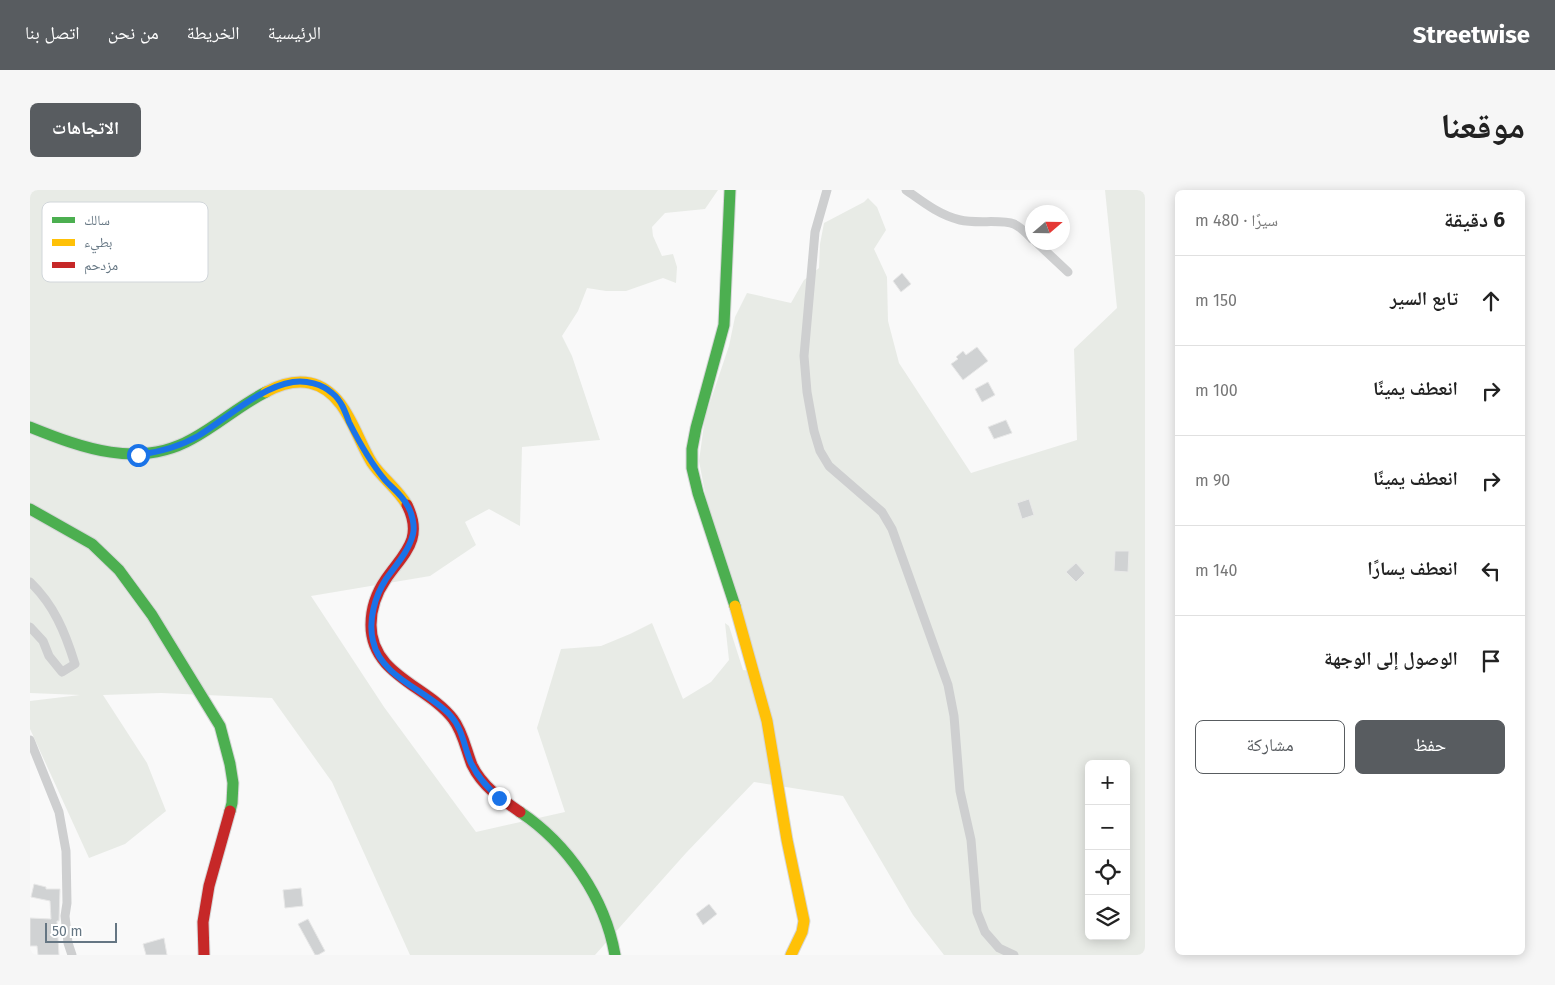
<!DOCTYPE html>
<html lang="ar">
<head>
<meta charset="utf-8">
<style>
  :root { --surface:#fff; --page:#f6f6f6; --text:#222; --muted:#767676; --line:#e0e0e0; --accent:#585c60 }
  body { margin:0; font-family:"Fira Sans","Noto Naskh Arabic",sans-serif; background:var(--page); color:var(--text); direction:rtl }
  .controls { position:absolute; right:15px; bottom:15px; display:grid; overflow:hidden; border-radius:8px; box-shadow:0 2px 12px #0003 }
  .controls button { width:45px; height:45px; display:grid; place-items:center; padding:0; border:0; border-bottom:1px solid var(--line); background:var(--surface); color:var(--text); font:25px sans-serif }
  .compass { position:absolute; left:995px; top:15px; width:45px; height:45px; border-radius:50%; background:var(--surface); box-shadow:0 2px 12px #0003; rotate:70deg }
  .scale { position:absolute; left:15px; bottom:12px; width:72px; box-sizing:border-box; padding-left:5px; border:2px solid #657683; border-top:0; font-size:14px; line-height:18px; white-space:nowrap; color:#657683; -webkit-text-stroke:4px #fff; paint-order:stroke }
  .stop { position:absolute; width:15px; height:15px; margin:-11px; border:4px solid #1a73e8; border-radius:50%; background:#fff }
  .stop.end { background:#1a73e8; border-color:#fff; box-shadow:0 1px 5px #0008 }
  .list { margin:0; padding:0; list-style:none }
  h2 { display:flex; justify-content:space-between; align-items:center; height:65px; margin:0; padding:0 20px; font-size:21px }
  h2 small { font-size:16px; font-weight:400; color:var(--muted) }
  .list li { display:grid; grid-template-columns:32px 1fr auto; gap:15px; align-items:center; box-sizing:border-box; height:90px; padding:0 20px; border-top:1px solid var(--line) }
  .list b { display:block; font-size:19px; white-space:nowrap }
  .list em { font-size:16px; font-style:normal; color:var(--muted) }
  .actions { display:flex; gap:10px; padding:15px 20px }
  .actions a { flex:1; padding:11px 0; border:1px solid var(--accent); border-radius:8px; text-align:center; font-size:18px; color:var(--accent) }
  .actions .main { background:var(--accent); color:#fff }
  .icon { flex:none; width:28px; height:28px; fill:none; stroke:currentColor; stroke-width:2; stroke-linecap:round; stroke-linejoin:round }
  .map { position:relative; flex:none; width:1115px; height:765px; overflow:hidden; direction:ltr; border-radius:8px }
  header { display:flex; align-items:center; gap:30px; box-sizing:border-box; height:70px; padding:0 25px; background:var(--accent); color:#fff }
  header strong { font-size:24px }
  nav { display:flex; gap:28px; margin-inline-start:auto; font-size:18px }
  .intro { display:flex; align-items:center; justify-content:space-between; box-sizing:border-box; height:120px; padding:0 30px }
  h1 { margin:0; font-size:35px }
  .button { padding:12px 22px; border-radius:8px; background:var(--accent); color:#fff; font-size:18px; font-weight:700 }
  main { display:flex; gap:30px; padding:0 30px }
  aside { flex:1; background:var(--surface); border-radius:8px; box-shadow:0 2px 12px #0003 }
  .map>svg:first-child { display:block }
  .green { fill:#e8ebe6; fill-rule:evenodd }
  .building { fill:#d0d2d3; stroke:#e8e8e8 }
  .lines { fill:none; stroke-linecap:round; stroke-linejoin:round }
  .fast-casing { stroke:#d5d6d7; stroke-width:13 }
  .slow-casing { stroke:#d5d6d7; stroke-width:13 }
  .jam-casing { stroke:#d5d6d7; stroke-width:13 }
  .street { stroke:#cecfd0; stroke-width:9 }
  .fast { stroke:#4caf50; stroke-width:11 }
  .slow { stroke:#ffc107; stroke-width:11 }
  .jam { stroke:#c62828; stroke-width:11 }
  .route { stroke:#1a73e8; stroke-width:6 }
  .key { fill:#fff; stroke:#d1d6da; stroke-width:1 }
  .key-label { font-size:14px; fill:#657683 }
</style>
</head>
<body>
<header>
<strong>Streetwise</strong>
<nav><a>الرئيسية</a><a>الخريطة</a><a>من نحن</a><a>اتصل بنا</a></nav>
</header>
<div class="intro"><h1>موقعنا</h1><a class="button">الاتجاهات</a></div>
<main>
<aside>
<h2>6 دقيقة<small>سيرًا · 480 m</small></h2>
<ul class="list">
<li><svg class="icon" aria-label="ahead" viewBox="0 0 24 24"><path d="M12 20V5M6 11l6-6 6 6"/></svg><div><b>تابع السير</b></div><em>150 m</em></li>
<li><svg class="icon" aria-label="right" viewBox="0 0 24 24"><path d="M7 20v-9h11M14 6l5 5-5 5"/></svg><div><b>انعطف يمينًا</b></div><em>100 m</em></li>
<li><svg class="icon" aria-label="right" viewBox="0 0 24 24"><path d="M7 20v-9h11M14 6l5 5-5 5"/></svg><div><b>انعطف يمينًا</b></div><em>90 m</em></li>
<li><svg class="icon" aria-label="left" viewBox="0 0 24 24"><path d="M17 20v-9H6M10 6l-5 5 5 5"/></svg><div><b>انعطف يسارًا</b></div><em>140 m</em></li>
<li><svg class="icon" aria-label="arrive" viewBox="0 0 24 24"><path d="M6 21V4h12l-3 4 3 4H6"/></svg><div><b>الوصول إلى الوجهة</b></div></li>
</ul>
<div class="actions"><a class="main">حفظ</a><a>مشاركة</a></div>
</aside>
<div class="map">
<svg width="1115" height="765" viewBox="0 0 1115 765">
  <rect width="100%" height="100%" fill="#f9f9f9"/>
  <path class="green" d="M0,0H688L675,19L635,23L622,37L623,46L632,66L643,64L647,77L646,93L633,88L596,101H576L557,98L548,121L532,146L542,166L570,250L492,257L490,336L459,319L435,332L446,355L400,386L281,406L354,517L446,642L535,622L507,538L531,459L571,456L600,444L622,433L653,509L681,492L699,470L695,433L699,436L713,480L730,482L676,308L669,271L675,227L699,156L705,127L717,103L761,113L774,90L789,78L790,54L794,33L834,12L838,8L847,17L856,40L844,59L857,87L858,131L869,173L941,283L1047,250L1044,159L1087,118L1075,0H1115V765H914L883,725L813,606L724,592L656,663L565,765H380L302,592L242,508L131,503L73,505L117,573L136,621L95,654L59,668L0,539V511L50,505L0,503ZM1059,574H1096V746H1059Z"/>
  <g class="building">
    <path d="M872,83L881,94L871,102L863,91Z"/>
    <path d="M947,157L958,171L933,190L921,174L928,169L926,167L933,161L936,165Z"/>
    <path d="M958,192L965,205L952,212L945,199Z"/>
    <path d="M976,230L982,243L964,249L958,237Z"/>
    <path d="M999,309L1004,325L992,329L987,313Z"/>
    <path d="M1085,361H1099L1098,382L1084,381Z"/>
    <path d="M1046,373L1055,383L1046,392L1036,382Z"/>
    <path d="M4,694L16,697V699H30L29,731H27L29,765H8L7,756H0V728L21,729L20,711L1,707Z"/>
    <path d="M271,698L273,716L255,718L253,700Z"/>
    <path d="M679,714L687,724L673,735L666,724Z"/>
    <path d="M278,729L295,761L288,765H285L268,734Z"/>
    <path d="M134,748L137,765H116L113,754Z"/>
  </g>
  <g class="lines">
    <defs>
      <g id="fast">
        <path d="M700,0L694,135L666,238L662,259V278L668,303L705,416"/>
        <path d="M0,237C52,258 109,279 162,249C188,235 210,215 236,202"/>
        <path d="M0,319L62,354L89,380L122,425L190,536L200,574L203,593L202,613L200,621"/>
        <path d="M490,622C538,654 575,708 585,765"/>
      </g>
      <g id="slow">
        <path d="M236,202C249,195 265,190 280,193C316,201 325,246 342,273C352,288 368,299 377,315"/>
        <path d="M705,416L737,531L757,650L774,731L772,742L761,765"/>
      </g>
      <g id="jam">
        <path d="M377,315C394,349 374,363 356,389C347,402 341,419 341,435C341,485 398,496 423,529C433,542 436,560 442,575C452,596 471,609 490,622"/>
        <path d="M174,765L173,732L179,696L200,621"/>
      </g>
    </defs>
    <use href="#fast" class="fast-casing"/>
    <use href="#slow" class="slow-casing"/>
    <use href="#jam" class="jam-casing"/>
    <g class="street">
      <path d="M797,0L785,42L774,166L777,202L784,241L790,261L799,276L852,322L862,339L918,495L924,526L930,601L941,650L947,722L955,742L969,758L984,765"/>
      <path d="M876,0C893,12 909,25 930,30C946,34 972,29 984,34C991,37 997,44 1002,49"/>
      <path d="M1006,52L1038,82"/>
      <path d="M0,392C24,415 35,442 45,474L32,482L19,466L13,451L0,437"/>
      <path d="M0,550L29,622L36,661L37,713L35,726L38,753L42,765"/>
    </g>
    <use href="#fast" class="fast"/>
    <use href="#slow" class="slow"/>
    <use href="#jam" class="jam"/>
  </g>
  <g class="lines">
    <path class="route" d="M108,265C130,262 149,257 168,246C196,229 230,197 263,192C276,190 292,194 302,203C311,210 315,221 319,232C329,252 340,272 355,290C362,298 372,305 377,315C382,322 385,336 383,344C379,361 366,375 356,389C345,406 338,430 343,451C351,488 397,500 420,525C433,539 434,557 441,573C448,588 458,598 469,608"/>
  </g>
  <rect x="12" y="12" width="166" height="80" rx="8" class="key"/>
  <rect x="22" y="27" width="23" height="6" fill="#4caf50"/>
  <rect x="22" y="49" width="23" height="7" fill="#ffc107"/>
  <rect x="22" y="72" width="23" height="6" fill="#c62828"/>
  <g class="key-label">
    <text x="54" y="35">سالك</text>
    <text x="54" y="57">بطيء</text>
    <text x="54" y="80">مزدحم</text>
  </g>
</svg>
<div class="controls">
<button>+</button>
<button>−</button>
<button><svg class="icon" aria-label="locate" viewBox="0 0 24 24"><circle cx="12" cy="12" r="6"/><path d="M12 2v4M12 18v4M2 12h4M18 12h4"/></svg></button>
<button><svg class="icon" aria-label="layers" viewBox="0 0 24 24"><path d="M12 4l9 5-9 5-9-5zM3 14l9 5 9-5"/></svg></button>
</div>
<svg class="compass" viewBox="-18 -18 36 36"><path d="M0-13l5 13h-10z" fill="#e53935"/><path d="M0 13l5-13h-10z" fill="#767676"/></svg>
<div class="scale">50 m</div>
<div class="stop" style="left:108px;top:265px"></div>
<div class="stop end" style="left:469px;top:608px"></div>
</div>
</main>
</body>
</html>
